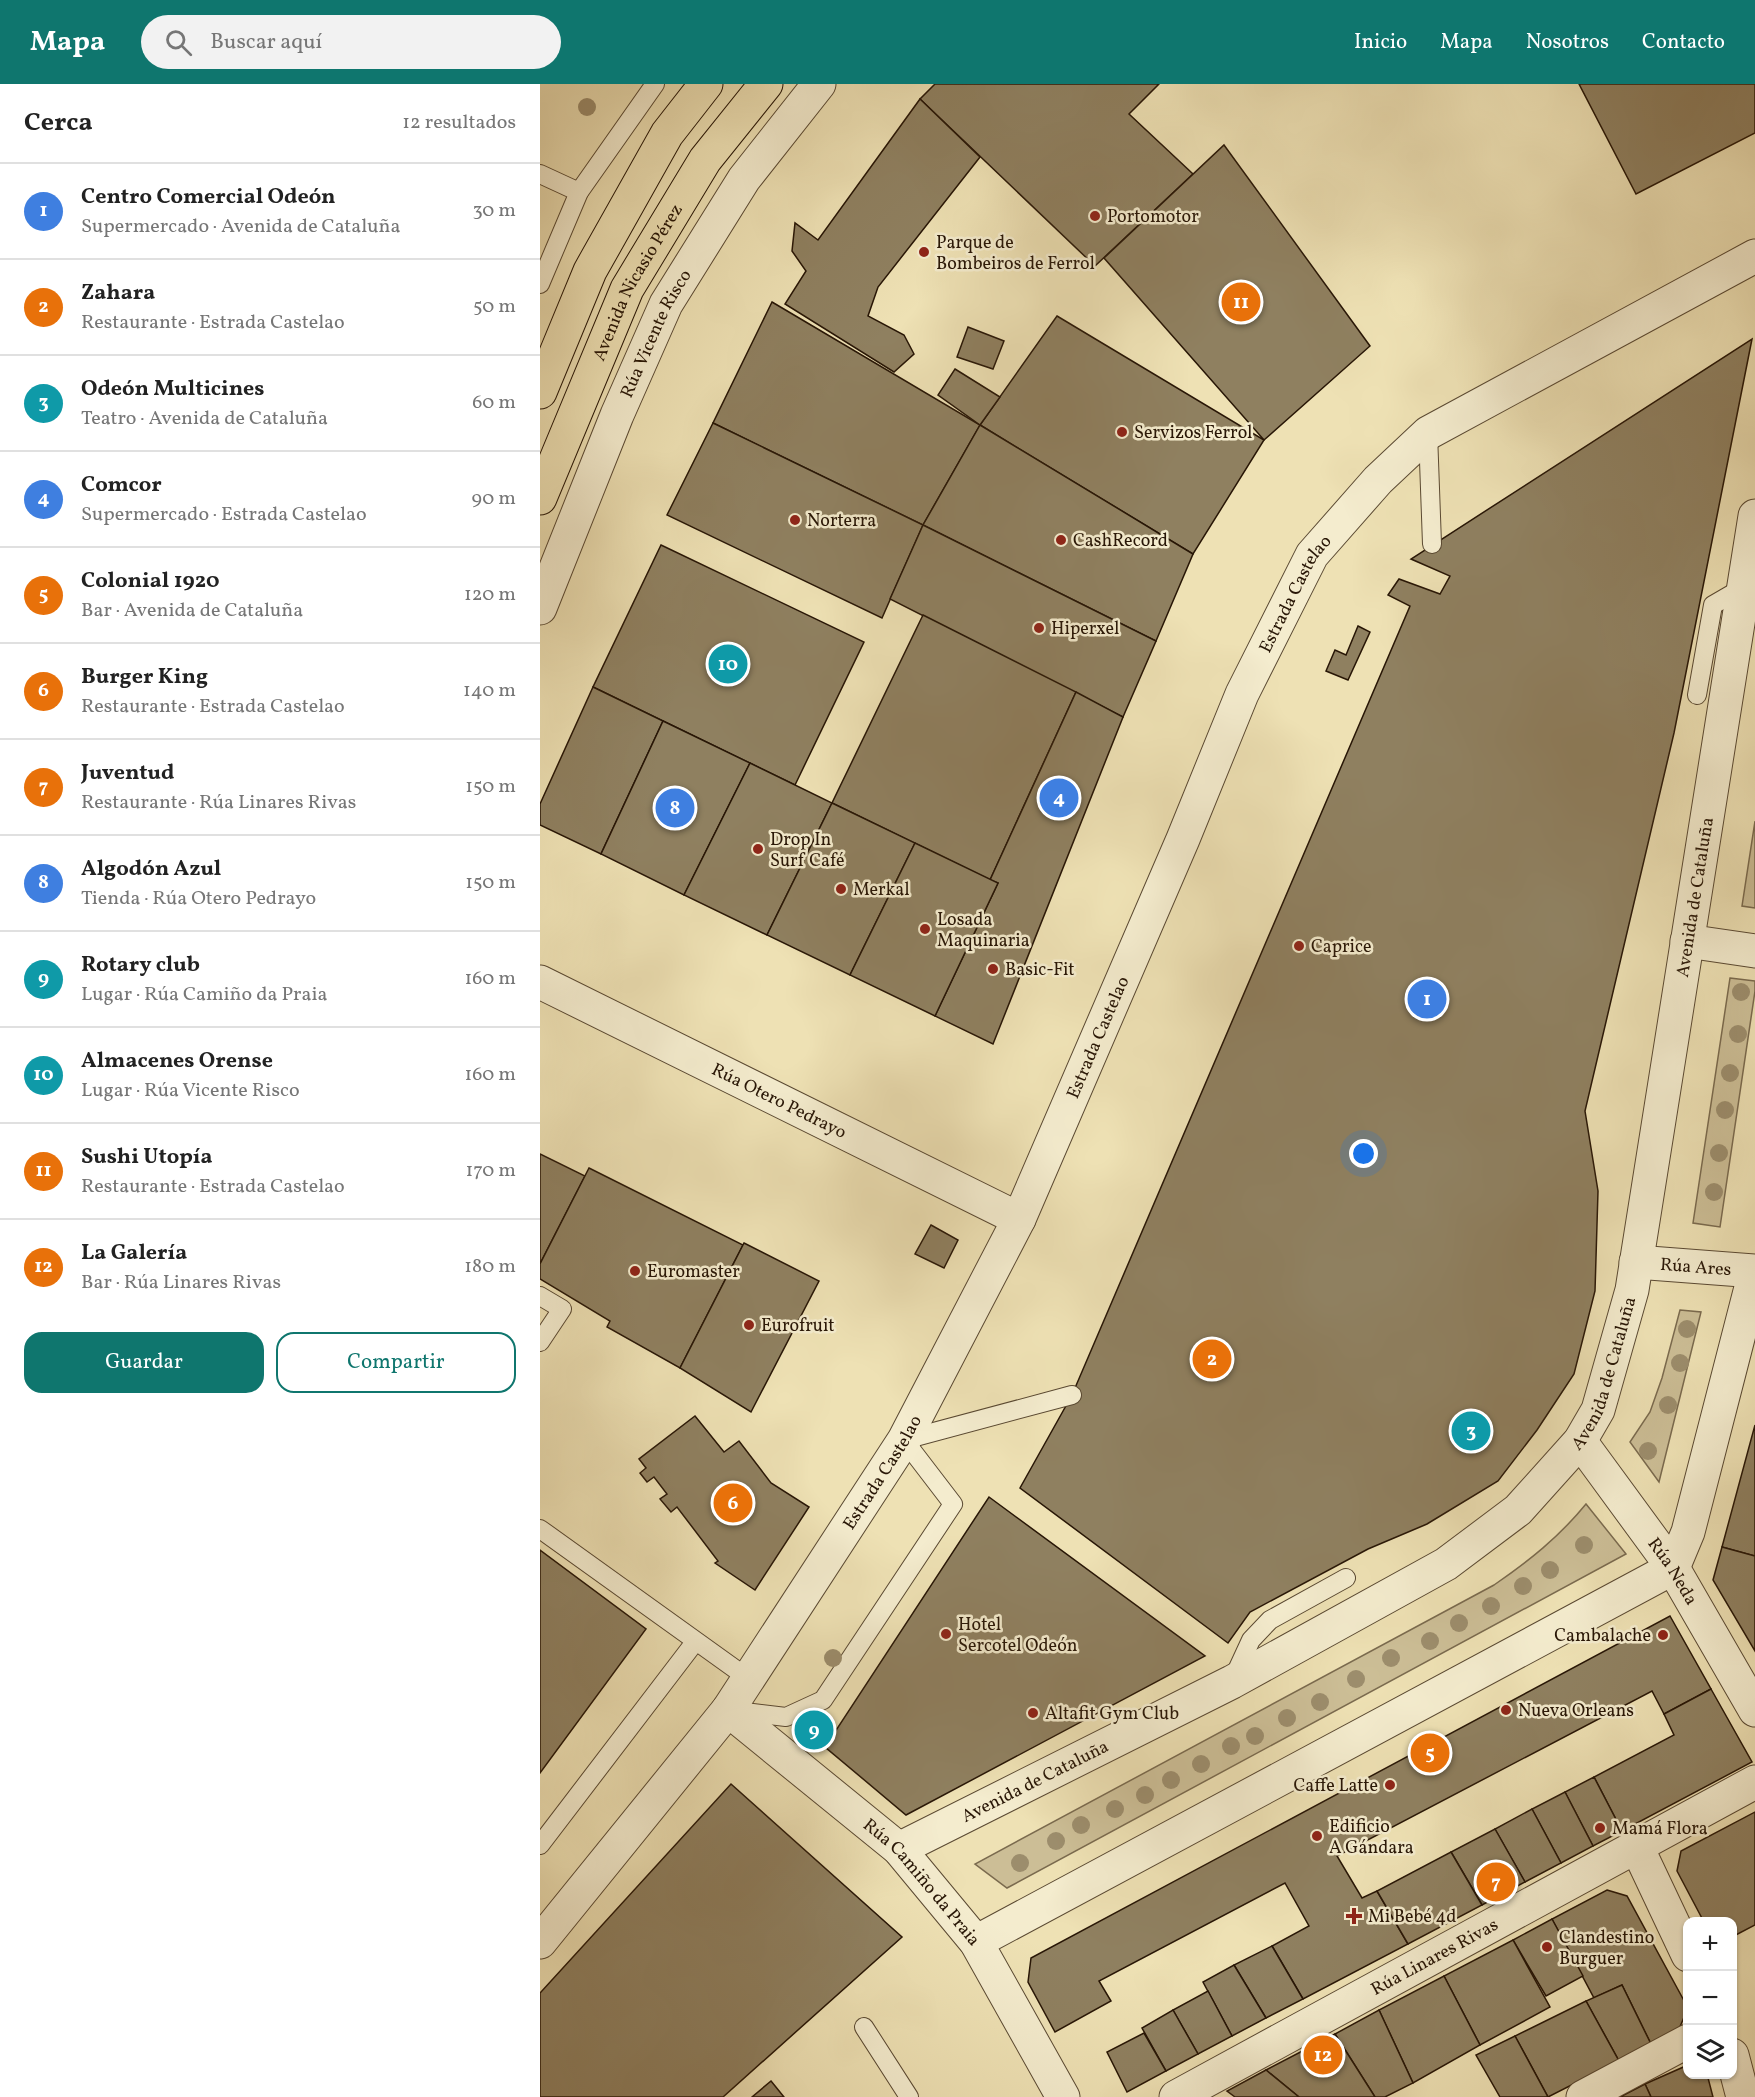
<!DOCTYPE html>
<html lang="es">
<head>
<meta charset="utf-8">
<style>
  :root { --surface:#fff; --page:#f2f2f2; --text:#222; --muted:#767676; --line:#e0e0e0; --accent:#0f766e }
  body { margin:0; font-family:Vollkorn,serif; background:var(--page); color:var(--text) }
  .controls { position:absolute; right:18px; bottom:18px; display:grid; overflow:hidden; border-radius:12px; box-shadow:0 2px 4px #0004 }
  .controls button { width:54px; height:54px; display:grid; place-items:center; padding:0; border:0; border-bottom:2px solid var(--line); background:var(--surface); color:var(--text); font:30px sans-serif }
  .you { position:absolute; left:824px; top:1070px; width:21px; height:21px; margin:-15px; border:4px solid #fff; border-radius:50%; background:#1a73e8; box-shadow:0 0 0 9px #1a73e833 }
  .badge { display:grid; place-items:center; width:39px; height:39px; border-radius:50%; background:var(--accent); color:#fff; font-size:20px; font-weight:700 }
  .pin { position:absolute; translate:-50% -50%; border:3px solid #fff; box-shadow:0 2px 6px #0006 }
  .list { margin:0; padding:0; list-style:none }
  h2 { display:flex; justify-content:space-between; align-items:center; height:78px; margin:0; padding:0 24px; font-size:26px }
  h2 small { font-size:20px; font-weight:400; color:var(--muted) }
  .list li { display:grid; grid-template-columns:39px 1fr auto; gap:18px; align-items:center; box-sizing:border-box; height:96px; padding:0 24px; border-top:2px solid var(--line) }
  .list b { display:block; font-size:22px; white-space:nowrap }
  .list p { margin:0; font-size:20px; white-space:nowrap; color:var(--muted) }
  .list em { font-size:20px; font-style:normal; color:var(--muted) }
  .actions { display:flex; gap:12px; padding:18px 24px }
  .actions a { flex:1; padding:14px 0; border:2px solid var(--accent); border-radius:18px; text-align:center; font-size:21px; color:var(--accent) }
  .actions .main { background:var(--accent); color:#fff }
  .icon { flex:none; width:33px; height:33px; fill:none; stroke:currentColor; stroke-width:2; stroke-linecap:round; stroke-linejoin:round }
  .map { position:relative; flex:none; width:1215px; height:2013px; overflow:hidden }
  header { display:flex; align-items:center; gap:36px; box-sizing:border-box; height:84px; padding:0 30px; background:var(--accent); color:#fff }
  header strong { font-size:28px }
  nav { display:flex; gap:33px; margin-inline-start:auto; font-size:21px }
  .search { width:420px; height:54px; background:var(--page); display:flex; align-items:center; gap:15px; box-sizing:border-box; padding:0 21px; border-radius:33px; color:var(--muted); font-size:22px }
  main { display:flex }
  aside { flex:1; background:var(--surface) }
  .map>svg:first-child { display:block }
  .green { fill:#ccbe96; stroke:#7a6a4e; stroke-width:1.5 }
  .building { fill:#8f8060; stroke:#281606; stroke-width:1.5 }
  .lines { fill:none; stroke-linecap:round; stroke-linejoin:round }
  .service-casing { stroke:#5a4932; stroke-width:20 }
  .minor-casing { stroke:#5a4932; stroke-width:35 }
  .trunk-casing { stroke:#281606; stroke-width:35 }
  .service { stroke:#f4ecce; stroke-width:18 }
  .minor { stroke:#f4ecce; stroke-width:33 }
  .trunk { stroke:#eee1b4; stroke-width:33 }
  .tree { fill:#9c8d6c }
  .poi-dot { fill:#8f2418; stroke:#f4ecce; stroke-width:2 }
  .labels { text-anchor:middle; stroke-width:5; stroke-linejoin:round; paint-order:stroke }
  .poi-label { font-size:18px; fill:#281606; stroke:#f4ecce; text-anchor:start }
  .street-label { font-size:18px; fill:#281606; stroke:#f4ecce }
</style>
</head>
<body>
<header>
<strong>Mapa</strong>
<div class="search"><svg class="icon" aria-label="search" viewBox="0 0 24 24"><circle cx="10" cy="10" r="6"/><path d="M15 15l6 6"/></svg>Buscar aquí</div>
<nav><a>Inicio</a><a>Mapa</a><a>Nosotros</a><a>Contacto</a></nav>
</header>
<main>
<aside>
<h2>Cerca<small>12 resultados</small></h2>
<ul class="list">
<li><span class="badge" style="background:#3f7fe0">1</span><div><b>Centro Comercial Odeón</b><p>Supermercado · Avenida de Cataluña</p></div><em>30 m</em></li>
<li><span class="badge" style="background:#e8710a">2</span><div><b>Zahara</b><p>Restaurante · Estrada Castelao</p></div><em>50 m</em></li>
<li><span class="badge" style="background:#0f9aa8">3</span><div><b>Odeón Multicines</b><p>Teatro · Avenida de Cataluña</p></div><em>60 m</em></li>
<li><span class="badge" style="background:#3f7fe0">4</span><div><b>Comcor</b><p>Supermercado · Estrada Castelao</p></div><em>90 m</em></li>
<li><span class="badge" style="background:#e8710a">5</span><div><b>Colonial 1920</b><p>Bar · Avenida de Cataluña</p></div><em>120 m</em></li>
<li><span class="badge" style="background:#e8710a">6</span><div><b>Burger King</b><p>Restaurante · Estrada Castelao</p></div><em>140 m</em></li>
<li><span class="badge" style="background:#e8710a">7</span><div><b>Juventud</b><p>Restaurante · Rúa Linares Rivas</p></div><em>150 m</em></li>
<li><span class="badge" style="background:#3f7fe0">8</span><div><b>Algodón Azul</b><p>Tienda · Rúa Otero Pedrayo</p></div><em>150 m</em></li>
<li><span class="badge" style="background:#0f9aa8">9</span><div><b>Rotary club</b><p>Lugar · Rúa Camiño da Praia</p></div><em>160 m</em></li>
<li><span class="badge" style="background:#0f9aa8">10</span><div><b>Almacenes Orense</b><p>Lugar · Rúa Vicente Risco</p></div><em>160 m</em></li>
<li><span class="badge" style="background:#e8710a">11</span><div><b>Sushi Utopía</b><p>Restaurante · Estrada Castelao</p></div><em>170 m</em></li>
<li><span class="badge" style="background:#e8710a">12</span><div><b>La Galería</b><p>Bar · Rúa Linares Rivas</p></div><em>180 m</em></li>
</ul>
<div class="actions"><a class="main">Guardar</a><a>Compartir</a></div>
</aside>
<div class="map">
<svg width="1215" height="2013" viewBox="0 0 1215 2013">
  <rect width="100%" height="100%" fill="#eee1b4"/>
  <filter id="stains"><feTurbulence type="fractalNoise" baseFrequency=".00333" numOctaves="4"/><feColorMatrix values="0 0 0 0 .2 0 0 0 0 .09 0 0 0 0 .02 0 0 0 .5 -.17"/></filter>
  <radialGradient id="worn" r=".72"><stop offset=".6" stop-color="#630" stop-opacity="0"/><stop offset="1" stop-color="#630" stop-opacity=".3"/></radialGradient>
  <g class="green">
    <path d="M1215,737V824L1202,822Z"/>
    <path d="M1190,894L1215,897V907L1180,1143L1153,1139Z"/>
    <path d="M1140,1226L1161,1228L1119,1398L1090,1358L1110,1328L1122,1294Z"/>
    <path d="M1046,1420L1086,1470L467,1804L435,1780L954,1501C989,1477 1019,1453 1046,1420Z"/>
  </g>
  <g class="building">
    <path d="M395,0H619L589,30L653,90L555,182L380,15Z"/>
    <path d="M1039,0H1215V49L1096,110Z"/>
    <path d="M380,15L440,73L338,203L328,232L364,251L374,270L354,288L245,220L266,187L252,167L255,139L278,156Z"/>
    <path d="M684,61L830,262L724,356L564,174Z"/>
    <path d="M232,218L440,341L383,441L173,339Z"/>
    <path d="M517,232L724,356L653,470L440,341Z"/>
    <path d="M428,243L464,257L453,285L417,273Z"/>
    <path d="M1212,255L1134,649L1045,1027L1058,1107L1055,1207L1034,1290L997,1346L958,1397L887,1440L828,1465L710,1528L688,1559L480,1404L532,1311L870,522L848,511L859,495L900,510L910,492L871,475Z"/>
    <path d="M415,285L460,313L440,341L398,311Z"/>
    <path d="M173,339L383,441L342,534L127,431Z"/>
    <path d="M440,341L653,470L616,557L383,441Z"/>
    <path d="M383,441L616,557L583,633L350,515Z"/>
    <path d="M121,461L324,558L255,701L53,603Z"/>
    <path d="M383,531L536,608L450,796L292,719Z"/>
    <path d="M818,542L830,548L808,596L786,587L795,566L806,571Z"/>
    <path d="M53,603L123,637L61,770L0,741V720Z"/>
    <path d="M536,608L583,633L453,960L395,932L458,799L450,796Z"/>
    <path d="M123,637L210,679L144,811L61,770Z"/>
    <path d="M210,679L292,719L227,851L144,811Z"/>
    <path d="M292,719L375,759L310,891L227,851Z"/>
    <path d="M375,759L458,799L395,932L310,891Z"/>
    <path d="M0,1070L45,1092L0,1180Z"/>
    <path d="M49,1084L203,1161L140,1284L67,1243L70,1237L0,1195V1180Z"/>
    <path d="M391,1141L418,1156L404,1184L375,1170Z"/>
    <path d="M204,1159L279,1197L211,1328L140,1284Z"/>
    <path d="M155,1332L184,1368L199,1357L231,1399L269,1423L215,1506L175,1479L178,1477L137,1423L131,1428L120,1415L127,1410L114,1393L107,1398L100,1389L106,1384L99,1375Z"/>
    <path d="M1215,1341V1472L1182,1463Z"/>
    <path d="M449,1413L665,1572L366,1731L285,1663Z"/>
    <path d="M1182,1463L1215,1472V1567L1173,1496Z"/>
    <path d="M0,1466L106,1545L0,1689Z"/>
    <path d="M1130,1532L1171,1605L1124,1630L1112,1607L797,1772L822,1814L837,1807L868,1860L763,1915L732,1862L769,1842L745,1799L559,1897L571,1917L515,1948L488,1898L491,1874Z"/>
    <path d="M1171,1605L1212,1678L1082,1747L1054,1693L1134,1651L1124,1630Z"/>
    <path d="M1054,1693L1082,1747L1053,1762L1025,1708Z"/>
    <path d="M191,1700L362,1853L183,2013H0V1909Z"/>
    <path d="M1025,1708L1053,1762L1021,1779L992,1725Z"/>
    <path d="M992,1725L1021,1779L985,1798L955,1745Z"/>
    <path d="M1215,1728V1841L1192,1853V1838H1164L1137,1787L1141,1767Z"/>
    <path d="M955,1745L985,1798L942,1821L911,1768Z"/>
    <path d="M911,1768L942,1821L868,1860L837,1807Z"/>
    <path d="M1067,1806L1087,1812L1148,1924L1139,1945L1111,1960L1082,1901L1054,1914L1012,1835Z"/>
    <path d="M1012,1835L1043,1892L1006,1912L973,1856Z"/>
    <path d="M973,1856L1010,1923L940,1961L904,1892Z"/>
    <path d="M732,1862L763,1915L726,1934L694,1881Z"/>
    <path d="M694,1881L726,1934L692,1952L663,1898Z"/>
    <path d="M904,1892L940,1961L873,1999L839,1926Z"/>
    <path d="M1082,1901L1111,1960L1079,1977L1046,1917Z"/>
    <path d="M668,1907L692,1952L658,1970L633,1926Z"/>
    <path d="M1046,1917L1079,1977L1008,2013L975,1952Z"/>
    <path d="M633,1926L658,1970L626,1987L602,1944Z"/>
    <path d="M839,1926L873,1999L845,2013H835L795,1950Z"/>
    <path d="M604,1949L626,1987L587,2008L567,1968Z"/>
    <path d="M795,1950L835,2013H759L726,1986Z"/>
    <path d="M975,1952L1008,2013H960L936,1971Z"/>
    <path d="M1148,1981V1990H1167L1173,2013H1111L1105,2000Z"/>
    <path d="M726,1986L759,2013H695L687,2007Z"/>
    <path d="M231,1997L244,2013H212Z"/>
    <path d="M1105,2000L1111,2013H1080Z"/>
  </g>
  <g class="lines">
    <defs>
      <g id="service">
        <path d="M0,90L39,108"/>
        <path d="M0,200L39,108L115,0"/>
        <path d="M888,349L892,460"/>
        <path d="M1157,611L1173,521L1204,503"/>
        <path d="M0,1212L22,1225L0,1258"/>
        <path d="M0,1445L209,1595"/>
        <path d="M693,1595L711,1556L730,1536L806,1494"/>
        <path d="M196,1627L246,1633L283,1616L413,1420L364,1356L532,1311"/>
        <path d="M0,1761L155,1558"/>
        <path d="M324,1943L369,2013"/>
      </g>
      <g id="minor">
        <path id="s1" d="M0,524L77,331L126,220L204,95L279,0"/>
        <path d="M1147,857L1215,867"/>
        <path id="s2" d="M0,898L479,1135"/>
        <path id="s3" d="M1096,1178L1215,1187"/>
        <path id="s4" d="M1040,1357L1133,1484L1215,1626"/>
        <path id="s5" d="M188,1626L359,1765L436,1858L523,2013"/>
        <path d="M1096,1761L1148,1871"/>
        <path id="s6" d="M359,1765L692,1598L906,1480L978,1426L1040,1357L1058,1326L1092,1206L1215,432"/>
        <path id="s7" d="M0,1858L188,1626L364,1356L479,1135L643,755L702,610L772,471L838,396L888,349L1215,172"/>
        <path d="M436,1858L1133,1484L1148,1448L1215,1188"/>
        <path d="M1192,1971L1203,2013"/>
        <path id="s8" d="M636,2013L1215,1698"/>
        <path d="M1043,2013L1148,1957"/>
      </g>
      <g id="trunk">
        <path d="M0,308L50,187L127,50L166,0"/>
        <path id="s9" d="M0,414L87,205L165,76L226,0"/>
      </g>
    </defs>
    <use href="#service" class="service-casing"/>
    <use href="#minor" class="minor-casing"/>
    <use href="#trunk" class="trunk-casing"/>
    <use href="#service" class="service"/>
    <use href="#minor" class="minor"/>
    <use href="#trunk" class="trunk"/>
  </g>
  <g class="tree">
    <circle cx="47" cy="23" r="9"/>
    <circle cx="1201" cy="908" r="9"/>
    <circle cx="1198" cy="950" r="9"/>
    <circle cx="1190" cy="989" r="9"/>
    <circle cx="1185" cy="1026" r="9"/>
    <circle cx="1179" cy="1069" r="9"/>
    <circle cx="1174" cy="1108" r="9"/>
    <circle cx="1147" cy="1245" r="9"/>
    <circle cx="1140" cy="1279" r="9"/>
    <circle cx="1128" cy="1321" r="9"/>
    <circle cx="1108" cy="1367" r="9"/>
    <circle cx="1044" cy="1461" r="9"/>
    <circle cx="1010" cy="1486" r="9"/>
    <circle cx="983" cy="1502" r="9"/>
    <circle cx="951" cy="1522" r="9"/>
    <circle cx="919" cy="1539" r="9"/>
    <circle cx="890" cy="1557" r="9"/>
    <circle cx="293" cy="1574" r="9"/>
    <circle cx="851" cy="1574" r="9"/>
    <circle cx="816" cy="1595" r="9"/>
    <circle cx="780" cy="1618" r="9"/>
    <circle cx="747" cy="1634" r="9"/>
    <circle cx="715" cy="1652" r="9"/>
    <circle cx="691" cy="1662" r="9"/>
    <circle cx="661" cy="1680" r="9"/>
    <circle cx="631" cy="1696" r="9"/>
    <circle cx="605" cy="1711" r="9"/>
    <circle cx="575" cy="1725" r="9"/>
    <circle cx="541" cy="1741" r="9"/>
    <circle cx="516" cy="1757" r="9"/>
    <circle cx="480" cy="1779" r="9"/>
  </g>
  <g class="poi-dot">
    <circle cx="555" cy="132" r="6"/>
    <circle cx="384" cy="168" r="6"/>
    <circle cx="582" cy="348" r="6"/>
    <circle cx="255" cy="436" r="6"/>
    <circle cx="521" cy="456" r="6"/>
    <circle cx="499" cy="544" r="6"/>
    <circle cx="218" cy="765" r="6"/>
    <circle cx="301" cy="805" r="6"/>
    <circle cx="385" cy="845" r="6"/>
    <circle cx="759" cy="862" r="6"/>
    <circle cx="453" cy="885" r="6"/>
    <circle cx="95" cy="1187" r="6"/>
    <circle cx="209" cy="1241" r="6"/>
    <circle cx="406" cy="1550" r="6"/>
    <circle cx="1123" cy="1551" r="6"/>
    <circle cx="966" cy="1626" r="6"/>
    <circle cx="493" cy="1629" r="6"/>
    <circle cx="850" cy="1701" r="6"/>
    <circle cx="1060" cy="1744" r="6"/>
    <circle cx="777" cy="1752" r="6"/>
    <path d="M811 1823h6v6h6v6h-6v6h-6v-6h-6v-6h6z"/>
    <circle cx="1007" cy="1863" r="6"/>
  </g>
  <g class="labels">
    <g class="poi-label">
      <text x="567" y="138">Portomotor</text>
      <text x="396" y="164">Parque de<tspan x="396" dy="21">Bombeiros de Ferrol</tspan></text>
      <text x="594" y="354">Servizos Ferrol</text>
      <text x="267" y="442">Norterra</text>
      <text x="533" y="462">CashRecord</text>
      <text x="511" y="550">Hiperxel</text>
      <text x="230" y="761">Drop In<tspan x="230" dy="21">Surf Café</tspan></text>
      <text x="313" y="811">Merkal</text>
      <text x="397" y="841">Losada<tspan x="397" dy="21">Maquinaria</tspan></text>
      <text x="771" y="868">Caprice</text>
      <text x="465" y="891">Basic-Fit</text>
      <text x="107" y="1193">Euromaster</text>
      <text x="221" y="1247">Eurofruit</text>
      <text x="418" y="1546">Hotel<tspan x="418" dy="21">Sercotel Odeón</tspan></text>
      <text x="1111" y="1557" text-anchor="end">Cambalache</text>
      <text x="978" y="1632">Nueva Orleans</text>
      <text x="505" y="1635">Altafit Gym Club</text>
      <text x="838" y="1707" text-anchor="end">Caffe Latte</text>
      <text x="789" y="1748">Edificio<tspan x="789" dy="21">A Gándara</tspan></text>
      <text x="1072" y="1750">Mamá Flora</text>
      <text x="828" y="1838">Mi Bebé 4d</text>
      <text x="1019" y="1859">Clandestino<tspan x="1019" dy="21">Burguer</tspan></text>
    </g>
    <g class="street-label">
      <text dy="6" stroke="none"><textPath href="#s9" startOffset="237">Avenida Nicasio Pérez</textPath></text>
      <text dy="6" stroke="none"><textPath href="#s1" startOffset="298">Rúa Vicente Risco</textPath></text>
      <text dy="6" stroke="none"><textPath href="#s7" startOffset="1554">Estrada Castelao</textPath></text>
      <text dy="6" stroke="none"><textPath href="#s6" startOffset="1358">Avenida de Cataluña</textPath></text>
      <text dy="6" stroke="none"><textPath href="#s7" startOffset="1068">Estrada Castelao</textPath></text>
      <text dy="6" stroke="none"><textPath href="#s2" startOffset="267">Rúa Otero Pedrayo</textPath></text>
      <text dy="6" stroke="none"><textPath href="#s3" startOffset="60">Rúa Ares</textPath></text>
      <text dy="6" stroke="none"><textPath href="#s6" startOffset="872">Avenida de Cataluña</textPath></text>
      <text dy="6" stroke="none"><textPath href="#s7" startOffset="582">Estrada Castelao</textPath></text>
      <text dy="6" stroke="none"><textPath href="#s4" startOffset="160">Rúa Neda</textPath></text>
      <text dy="6" stroke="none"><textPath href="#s6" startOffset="152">Avenida de Cataluña</textPath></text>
      <text dy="6" stroke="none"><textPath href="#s5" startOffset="260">Rúa Camiño da Praia</textPath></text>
      <text dy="6" stroke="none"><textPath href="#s8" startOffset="294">Rúa Linares Rivas</textPath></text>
    </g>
  </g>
  <rect width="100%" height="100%" filter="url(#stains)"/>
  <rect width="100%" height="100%" fill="url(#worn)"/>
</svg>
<div class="controls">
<button>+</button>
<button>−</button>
<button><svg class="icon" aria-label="layers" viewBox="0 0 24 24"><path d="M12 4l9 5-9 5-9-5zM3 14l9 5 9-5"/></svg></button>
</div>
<div class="you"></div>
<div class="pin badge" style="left:887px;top:915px;background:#3f7fe0">1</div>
<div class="pin badge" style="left:672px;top:1275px;background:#e8710a">2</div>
<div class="pin badge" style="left:931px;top:1347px;background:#0f9aa8">3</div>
<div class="pin badge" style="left:519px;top:714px;background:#3f7fe0">4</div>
<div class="pin badge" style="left:890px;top:1669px;background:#e8710a">5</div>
<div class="pin badge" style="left:193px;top:1419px;background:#e8710a">6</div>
<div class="pin badge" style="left:956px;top:1798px;background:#e8710a">7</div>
<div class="pin badge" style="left:135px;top:724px;background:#3f7fe0">8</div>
<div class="pin badge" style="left:274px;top:1646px;background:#0f9aa8">9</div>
<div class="pin badge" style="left:188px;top:580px;background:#0f9aa8">10</div>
<div class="pin badge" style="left:701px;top:218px;background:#e8710a">11</div>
<div class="pin badge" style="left:783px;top:1971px;background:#e8710a">12</div>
</div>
</main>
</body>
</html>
